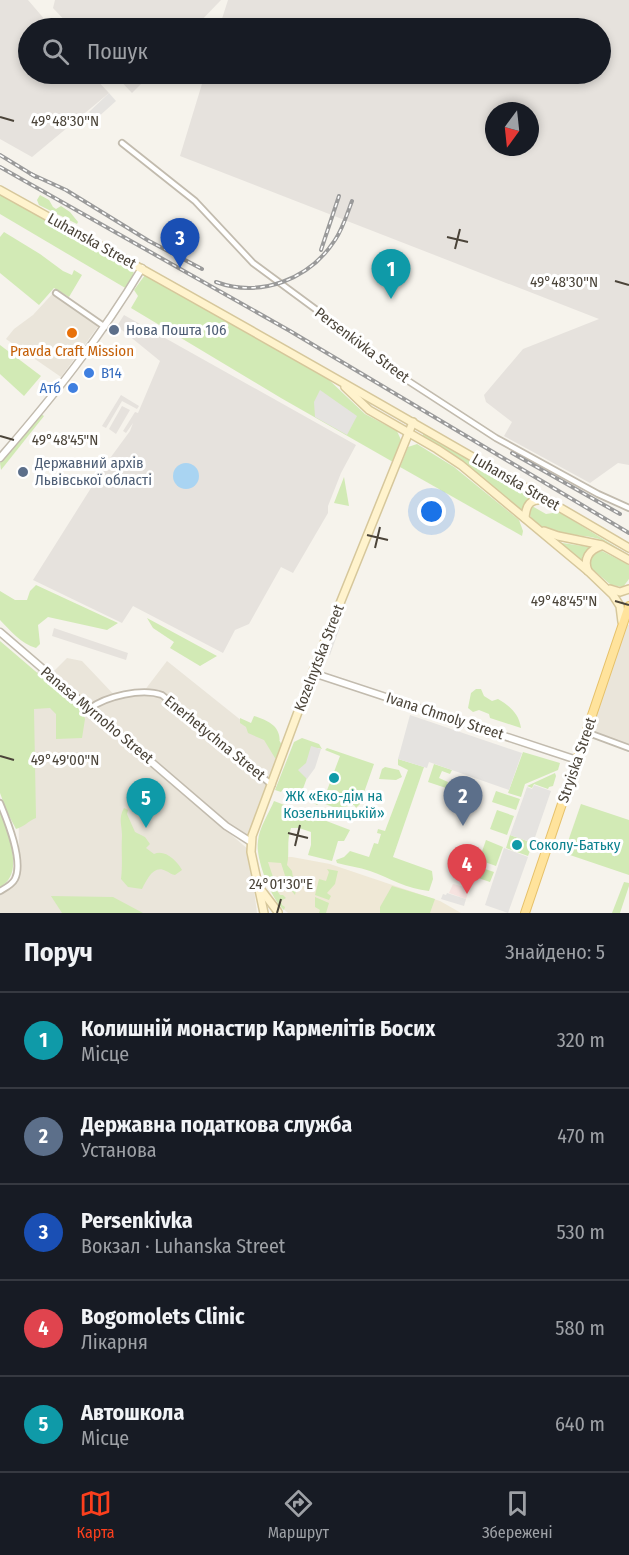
<!DOCTYPE html>
<html lang="uk">
<head>
<meta charset="utf-8">
<style>
  :root { --surface:#171b24; --page:#20242c; --text:#f1f3f6; --muted:#9ea1a6; --line:#363941; --accent:#fc3f1d }
  body { margin:0; font-family:"Fira Sans Condensed",sans-serif; background:var(--page); color:var(--text) }
  .compass { position:absolute; left:485px; top:102px; width:54px; height:54px; border-radius:50%; background:var(--surface); box-shadow:0 3px 9px #0003; rotate:195deg }
  .you { position:absolute; left:432px; top:512px; width:21px; height:21px; margin:-15px; border:4px solid #fff; border-radius:50%; background:#1a73e8; box-shadow:0 0 0 9px #1a73e833 }
  .badge { display:grid; place-items:center; width:39px; height:39px; border-radius:50%; background:var(--accent); color:#fff; font-size:20px; font-weight:700 }
  .pin { position:absolute; translate:-50% -50px; filter:drop-shadow(0 2px 3px #0008) }
  .pin::after { content:''; position:absolute; top:32px; width:21px; height:18px; background:inherit; clip-path:polygon(0 0,100% 0,50% 100%) }
  .list { margin:0; padding:0; list-style:none }
  h2 { display:flex; justify-content:space-between; align-items:center; height:78px; margin:0; padding:0 24px; font-size:26px }
  h2 small { font-size:20px; font-weight:400; color:var(--muted) }
  .list li { display:grid; grid-template-columns:39px 1fr auto; gap:18px; align-items:center; box-sizing:border-box; height:96px; padding:0 24px; border-top:2px solid var(--line) }
  .list b { display:block; font-size:22px; white-space:nowrap }
  .list p { margin:0; font-size:20px; white-space:nowrap; color:var(--muted) }
  .list em { font-size:20px; font-style:normal; color:var(--muted) }
  .icon { flex:none; width:33px; height:33px; fill:none; stroke:currentColor; stroke-width:2; stroke-linecap:round; stroke-linejoin:round }
  .map { position:relative; flex:none; width:629px; height:913px; overflow:hidden }
  .search { position:absolute; background:var(--surface); box-shadow:0 3px 9px #0003; left:18px; right:18px; top:18px; height:66px; display:flex; align-items:center; gap:15px; box-sizing:border-box; padding:0 21px; border-radius:33px; color:var(--muted); font-size:22px }
  .sheet { height:558px; background:var(--surface) }
  nav { display:flex; justify-content:space-around; align-items:center; box-sizing:border-box; height:84px; border-top:2px solid var(--line); background:var(--surface); font-size:16px; color:var(--muted) }
  nav a { display:grid; justify-items:center; gap:3px }
  nav .on { color:var(--accent) }
  .map>svg:first-child { display:block }
  .residential { fill:#eae5da }
  .industrial { fill:#e6e2dd; fill-rule:evenodd }
  .education { fill:#efe8d6 }
  .medical { fill:#f6e3e0 }
  .green { fill:#d2eab5 }
  .parking { fill:#e5e3e0 }
  .water { fill:#a9d4f2 }
  .lines { fill:none; stroke-linecap:round; stroke-linejoin:round }
  .minor-casing { stroke:#c2bbae; stroke-width:8 }
  .tertiary-casing { stroke:#c2bbae; stroke-width:9 }
  .secondary-casing { stroke:#d6c79b; stroke-width:10 }
  .primary-casing { stroke:#e6c16a; stroke-width:10 }
  .minor { stroke:#fff; stroke-width:4.5 }
  .tertiary { stroke:#fff; stroke-width:6 }
  .secondary { stroke:#fff3cd; stroke-width:7 }
  .primary { stroke:#ffe39c; stroke-width:8 }
  .rail-casing { stroke:#9a9a9a; stroke-width:4 }
  .rail { stroke:#fff; stroke-width:1.5; stroke-dasharray:4.5; stroke-linecap:butt }
  .ticks { fill:none; stroke:#4b4439; stroke-width:2 }
  .service-dot { fill:#5c6f8a; stroke:#fff; stroke-width:2 }
  .food-dot { fill:#e8710a; stroke:#fff; stroke-width:2 }
  .shop-dot { fill:#3f7fe0; stroke:#fff; stroke-width:2 }
  .culture-dot { fill:#0f9aa8; stroke:#fff; stroke-width:2 }
  .labels { text-anchor:middle; stroke-width:6; stroke-linejoin:round; paint-order:stroke }
  .street-label { font-size:15px; fill:#4b4439; stroke:#fff }
  .service-label { font-size:15px; fill:#4e5e75; stroke:#fff; text-anchor:start }
  .food-label { font-size:15px; fill:#c56008; stroke:#fff }
  .shop-label { font-size:15px; fill:#366cbe; stroke:#fff; text-anchor:start }
  .culture-label { font-size:15px; fill:#0d838f; stroke:#fff }
  .ticks-label { font-size:15px; text-anchor:middle; fill:#4b4439; stroke:#fff; stroke-width:6; stroke-linejoin:round; paint-order:stroke }
</style>
</head>
<body>
<div class="map">
<svg width="629" height="913" viewBox="0 0 629 913">
  <rect width="100%" height="100%" fill="#f6f3ec"/>
  <g class="residential">
    <path d="M56,290L102,321L61,377L6,339L14,329L33,315Z"/>
    <path d="M626,624L629,625V746L589,732Z"/>
    <path d="M67,658L82,661L118,699L141,695L167,661L282,753L251,834L247,836L241,835L52,673Z"/>
    <path d="M39,670L249,850L257,913H0V893L14,884L19,874L18,693Z"/>
  </g>
  <g class="industrial">
    <path d="M0,0H28L52,28H28V74H91L109,93L32,157L0,139Z"/>
    <path d="M55,0H221L194,28H72L53,8Z"/>
    <path d="M228,0H629V465L618,463L590,483L504,436L512,422L486,402L484,395L523,349L599,319L180,156L205,74H600V28H219ZM494,111H530V147H494Z"/>
    <path d="M114,74H151L132,93Z"/>
    <path d="M124,315L356,445L341,473L328,506V513L293,573L281,567L249,624L235,630L223,653L133,606L122,623L33,580L108,461L130,431L133,423L126,433L123,431L135,412L138,413L160,361L117,326Z"/>
    <path d="M121,395L139,406L137,409L122,401L106,428L102,426Z"/>
    <path d="M122,406L130,410L116,434L109,429Z"/>
    <path d="M54,628L128,653L126,660L52,636Z"/>
  </g>
  <path class="education" d="M260,856L292,857L330,864L440,901L461,913H288L278,904Z"/>
  <path class="medical" d="M453,884L468,888L469,890L466,899L449,893Z"/>
  <g class="green">
    <path d="M0,195L134,267L133,278L127,289L0,214Z"/>
    <path d="M40,195L49,200L53,207L56,209L61,206L70,212L78,222L77,224L39,205L37,200Z"/>
    <path d="M4,232L40,254L63,271L72,275L74,270L82,275L69,297L54,288L39,305L0,273V237Z"/>
    <path d="M145,275L200,305L328,379L365,414L397,431L401,440L393,462L281,398L131,308L138,296L134,290Z"/>
    <path d="M0,345L41,376L24,396L0,374Z"/>
    <path d="M41,414L44,416L1,470L0,463Z"/>
    <path d="M424,433L531,495L524,512C491,484 459,458 422,436Z"/>
    <path d="M417,444L454,467L519,520L523,531L522,536L400,467L408,447Z"/>
    <path d="M344,477L349,506L334,503Z"/>
    <path d="M532,506L546,514L559,512L629,555C619,550 610,543 599,539C580,533 537,536 529,513Z"/>
    <path d="M556,542L589,547L582,557V564Z"/>
    <path d="M602,551L629,565V579L623,587L611,585L591,568L590,559L596,553Z"/>
    <path d="M36,585L118,623L107,630L48,617L38,625L40,644L36,648C21,644 10,630 0,620V591L15,600H27L30,591Z"/>
    <path d="M147,618L217,656L200,666L170,648L174,642L153,628Z"/>
    <path d="M0,641L83,712L85,719L82,738L56,739V714L50,708L34,709L36,818C28,821 24,827 16,829L7,812L0,793Z"/>
    <path d="M476,689H481L484,696L492,701L498,699C510,706 519,714 521,728L490,718L489,714L479,710L473,712L468,708L471,693Z"/>
    <path d="M254,716C264,719 277,724 279,735C281,745 277,736 282,745L278,759L275,758L264,740L248,733L246,727L240,723V718L251,723Z"/>
    <path d="M302,738L319,744L322,749L318,748L301,794L297,797L292,796L293,791L284,788L281,792L275,790L294,742Z"/>
    <path d="M327,748L374,764L360,804L356,808L354,805L343,807L341,813L337,814L334,811L333,807L320,802L317,805L308,800L309,797L323,801L340,756L325,750Z"/>
    <path d="M523,752L560,763L558,770L525,784L521,797L508,793Z"/>
    <path d="M398,759L424,767L393,857L432,871L433,879L429,891C407,889 390,878 370,871C359,867 348,866 337,863L336,860L344,857L350,851L369,857L374,843L378,844L381,834L377,833L378,829L385,831L408,770L398,765Z"/>
    <path d="M434,764L452,770L450,774L442,771L439,778L448,782L446,788L428,782Z"/>
    <path d="M385,767L399,770L402,777L396,780L379,779L382,769Z"/>
    <path d="M555,773L556,776L553,786L549,787L548,789L534,784L532,788L527,786Z"/>
    <path d="M496,791L520,799L516,810L492,802Z"/>
    <path d="M274,801L350,830L344,841H338L332,861L308,855L311,845V832L299,828H291C286,843 290,851 287,865L292,871L293,878L298,881L295,895L289,888L281,863L268,862L273,877L276,880L278,879L276,889L280,895H283L286,898L281,901L282,905L285,907L284,910C271,899 255,858 258,841C259,828 269,813 274,801Z"/>
    <path d="M581,804L629,820V875L564,853Z"/>
    <path d="M124,808L128,810L127,814L135,832L145,837L150,844L146,848L154,854C165,849 177,861 182,870L175,875C172,875 169,872 166,871C154,864 147,879 142,889L128,887L121,879C123,864 121,850 122,836C122,824 118,819 124,808Z"/>
    <path d="M497,810L514,816L507,835L490,829Z"/>
    <path d="M0,812C7,826 19,863 10,877C8,881 4,885 0,887Z"/>
    <path d="M510,835L533,843L528,856L506,848Z"/>
    <path d="M486,840L503,847L496,866L479,860Z"/>
    <path d="M470,864L494,872L490,882L466,874Z"/>
    <path d="M327,869L338,871L335,884L327,893L331,896L329,900L315,895L319,879L326,881L329,872Z"/>
    <path d="M624,882L629,883V886L620,913H612Z"/>
    <path d="M392,886L435,899L430,913H380V907Z"/>
    <path d="M51,896L113,897L143,913H62Z"/>
    <path d="M315,897L329,903L326,913H319L320,910L315,907Z"/>
  </g>
  <g class="parking">
    <path d="M109,93L116,101L96,119L89,112Z"/>
    <path d="M320,390L357,416L347,435L315,417L314,402Z"/>
    <path d="M334,625L340,627L330,655L324,653Z"/>
    <path d="M410,715L522,753L509,790L429,762L427,768L398,759Z"/>
    <path d="M311,746L321,749L315,768L307,779L298,770L306,763Z"/>
    <path d="M534,785L551,791L533,843L510,835L527,787L532,789Z"/>
    <path d="M504,848L528,857L508,913L485,905Z"/>
    <path d="M447,893L466,899L464,906L441,899L443,894L446,895Z"/>
  </g>
  <circle class="water" cx="186" cy="476" r="13"/>
  <g class="lines">
    <defs>
      <g id="minor">
        <path d="M122,143L195,201L253,263L318,311L396,373L496,438L598,494L629,508"/>
        <path d="M56,293L105,327"/>
        <path d="M89,709C106,696 142,688 162,695L272,785"/>
        <path d="M586,732L629,748"/>
        <path d="M0,803C7,820 24,861 15,879C12,885 5,888 0,891"/>
      </g>
      <g id="tertiary">
        <path d="M0,458C52,398 101,337 142,268"/>
        <path d="M0,632L226,826L251,842"/>
        <path d="M313,673L577,760"/>
      </g>
      <g id="secondary">
        <path d="M0,190C211,307 421,426 629,548"/>
        <path d="M345,387L369,410L437,449L461,465L588,571L613,595L620,606L622,622"/>
        <path d="M525,518C526,505 530,498 545,500"/>
        <path d="M544,531L558,536L602,545L629,560"/>
        <path d="M588,571C583,559 589,550 601,546"/>
        <path d="M610,589L620,592L629,589"/>
        <path d="M262,891L278,912"/>
        <path d="M264,913L251,852L252,836L318,658L413,422"/>
      </g>
      <path id="primary" d="M525,913L629,606"/>
    </defs>
    <use href="#minor" class="minor-casing"/>
    <use href="#tertiary" class="tertiary-casing"/>
    <use href="#secondary" class="secondary-casing"/>
    <use href="#primary" class="primary-casing"/>
    <use href="#minor" class="minor"/>
    <use href="#tertiary" class="tertiary"/>
    <use href="#secondary" class="secondary"/>
    <use href="#primary" class="primary"/>
    <defs>
      <g id="rail">
        <path d="M0,155L36,177"/>
        <path d="M0,167L290,331L629,533"/>
        <path d="M31,174L66,190L149,241L202,269"/>
        <path d="M321,250L339,196"/>
        <path d="M216,282C260,298 309,280 335,240C343,228 347,214 352,201"/>
        <path d="M512,453L620,514"/>
      </g>
    </defs>
    <use href="#rail" class="rail-casing"/>
    <use href="#rail" class="rail"/>
  </g>
  <path class="ticks" d="M0,117L14,121M447,237L468,242M455,249L460,229M615,281L629,285M0,436L14,440M367,535L388,540M375,548L380,527M615,601L629,605M0,756L14,760M288,833L308,838M295,846L300,825M277,913L281,899"/>
  <g class="service-dot">
    <circle cx="114" cy="330" r="6"/>
    <circle cx="23" cy="472" r="6"/>
  </g>
  <circle class="food-dot" cx="72" cy="333" r="6"/>
  <g class="shop-dot">
    <circle cx="89" cy="373" r="6"/>
    <circle cx="73" cy="388" r="6"/>
  </g>
  <g class="culture-dot">
    <circle cx="334" cy="778" r="6"/>
    <circle cx="517" cy="845" r="6"/>
  </g>
  <g class="labels">
    <g class="street-label">
      <text transform="translate(92 241) rotate(29)" y="5">Luhanska Street</text>
      <text transform="translate(362 345) rotate(37)" y="5">Persenkivka Street</text>
      <text transform="translate(516 482) rotate(30)" y="5">Luhanska Street</text>
      <text transform="translate(319 658) rotate(-69)" y="5">Kozelnytska Street</text>
      <text transform="translate(97 715) rotate(40)" y="5">Panasa Myrnoho Street</text>
      <text transform="translate(445 716) rotate(18)" y="5">Ivana Chmoly Street</text>
      <text transform="translate(215 738) rotate(39)" y="5">Enerhetychna Street</text>
      <text transform="translate(577 760) rotate(-71)" y="5">Stryiska Street</text>
    </g>
    <g class="service-label">
      <text x="126" y="335">Нова Пошта 106</text>
      <text x="35" y="468">Державний архів<tspan x="35" dy="17">Львівської області</tspan></text>
    </g>
    <g class="food-label">
      <text x="72" y="356">Pravda Craft Mission</text>
    </g>
    <g class="shop-label">
      <text x="101" y="378">В14</text>
      <text x="61" y="393" text-anchor="end">Атб</text>
    </g>
    <g class="culture-label">
      <text x="334" y="801">ЖК «Еко-дім на<tspan x="334" dy="17">Козельницькій»</tspan></text>
      <text x="529" y="850" text-anchor="start">Соколу-Батьку</text>
    </g>
  </g>
  <g class="ticks-label">
    <text x="65" y="126">49°48'30"N</text>
    <text x="564" y="287">49°48'30"N</text>
    <text x="65" y="445">49°48'45"N</text>
    <text x="564" y="606">49°48'45"N</text>
    <text x="65" y="765">49°49'00"N</text>
    <text x="281" y="889">24°01'30"E</text>
  </g>
</svg>
<svg class="compass" viewBox="-18 -18 36 36"><path d="M0-13l5 13h-10z" fill="#e53935"/><path d="M0 13l5-13h-10z" fill="#9ea1a6"/></svg>
<div class="you"></div>
<div class="pin badge" style="left:391px;top:299px;background:#0f9aa8">1</div>
<div class="pin badge" style="left:463px;top:826px;background:#5c6f8a">2</div>
<div class="pin badge" style="left:180px;top:268px;background:#1a4fb4">3</div>
<div class="pin badge" style="left:467px;top:894px;background:#e0444e">4</div>
<div class="pin badge" style="left:146px;top:828px;background:#0f9aa8">5</div>
<div class="search"><svg class="icon" aria-label="search" viewBox="0 0 24 24"><circle cx="10" cy="10" r="6"/><path d="M15 15l6 6"/></svg>Пошук</div>
</div>
<section class="sheet">
<h2>Поруч<small>Знайдено: 5</small></h2>
<ul class="list">
<li><span class="badge" style="background:#0f9aa8">1</span><div><b>Колишній монастир Кармелітів Босих</b><p>Місце</p></div><em>320 m</em></li>
<li><span class="badge" style="background:#5c6f8a">2</span><div><b>Державна податкова служба</b><p>Установа</p></div><em>470 m</em></li>
<li><span class="badge" style="background:#1a4fb4">3</span><div><b>Persenkivka</b><p>Вокзал · Luhanska Street</p></div><em>530 m</em></li>
<li><span class="badge" style="background:#e0444e">4</span><div><b>Bogomolets Clinic</b><p>Лікарня</p></div><em>580 m</em></li>
<li><span class="badge" style="background:#0f9aa8">5</span><div><b>Автошкола</b><p>Місце</p></div><em>640 m</em></li>
</ul>
</section>
<nav>
<a class="on"><svg class="icon" aria-label="map" viewBox="0 0 24 24"><path d="M3 6l6-2 6 2 6-2v14l-6 2-6-2-6 2zM9 4v14M15 6v14"/></svg>Карта</a>
<a><svg class="icon" aria-label="directions" viewBox="0 0 24 24"><path d="M12 3l9 9-9 9-9-9zM9 14v-3h6M13 9l2 2-2 2"/></svg>Маршрут</a>
<a><svg class="icon" aria-label="saved" viewBox="0 0 24 24"><path d="M7 4h10v16l-5-4-5 4z"/></svg>Збережені</a>
</nav>
</body>
</html>
